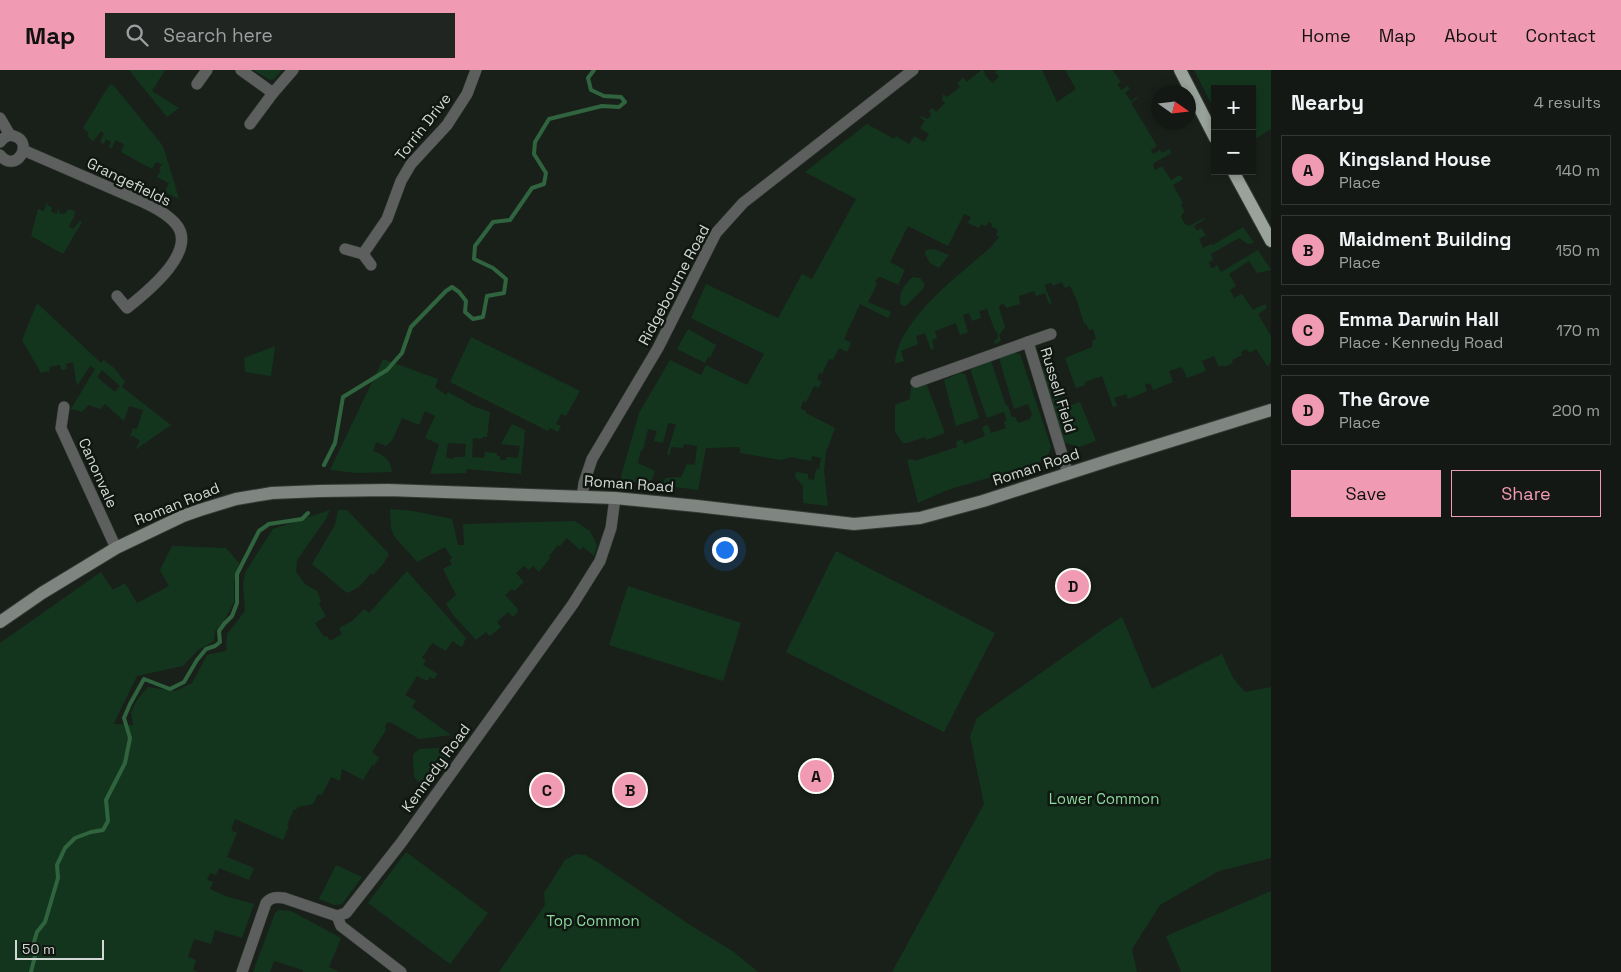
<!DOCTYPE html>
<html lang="en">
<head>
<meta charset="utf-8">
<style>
  :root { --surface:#131814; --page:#202522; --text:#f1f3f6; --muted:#9da0a0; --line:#323734; --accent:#f19ab3 }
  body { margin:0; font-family:"Space Grotesk",sans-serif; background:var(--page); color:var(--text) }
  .controls { position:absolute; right:15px; top:15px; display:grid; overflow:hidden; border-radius:0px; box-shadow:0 2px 8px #0003 }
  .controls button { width:45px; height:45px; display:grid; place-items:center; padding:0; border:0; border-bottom:1px solid var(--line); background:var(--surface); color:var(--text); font:25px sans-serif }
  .compass { position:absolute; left:1151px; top:15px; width:45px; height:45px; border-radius:50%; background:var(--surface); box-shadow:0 2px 8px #0003; rotate:104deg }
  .scale { position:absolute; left:15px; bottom:12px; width:89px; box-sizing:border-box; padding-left:5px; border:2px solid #d3d8d4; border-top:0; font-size:14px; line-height:18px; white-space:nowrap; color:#d3d8d4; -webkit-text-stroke:4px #101711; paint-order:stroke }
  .you { position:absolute; left:724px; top:479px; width:18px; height:18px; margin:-12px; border:4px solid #fff; border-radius:50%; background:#1a73e8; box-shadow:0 0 0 8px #1a73e833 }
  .badge { display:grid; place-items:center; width:32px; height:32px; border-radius:50%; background:var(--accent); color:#111; font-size:16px; font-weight:700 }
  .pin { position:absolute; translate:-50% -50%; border:2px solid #fff; box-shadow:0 1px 5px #0006 }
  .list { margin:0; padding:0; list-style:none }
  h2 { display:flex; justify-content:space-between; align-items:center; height:65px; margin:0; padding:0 20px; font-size:21px }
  h2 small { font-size:16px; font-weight:400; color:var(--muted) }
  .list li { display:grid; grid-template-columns:32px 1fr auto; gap:15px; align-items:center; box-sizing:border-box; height:70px; margin:0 10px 10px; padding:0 10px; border:1px solid var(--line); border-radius:0px }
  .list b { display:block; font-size:19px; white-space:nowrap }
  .list p { margin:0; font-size:16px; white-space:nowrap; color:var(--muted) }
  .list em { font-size:16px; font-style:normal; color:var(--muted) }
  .actions { display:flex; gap:10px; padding:15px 20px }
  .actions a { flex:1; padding:11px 0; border:1px solid var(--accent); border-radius:0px; text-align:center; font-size:18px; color:var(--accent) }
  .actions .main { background:var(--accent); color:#111 }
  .icon { flex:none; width:28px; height:28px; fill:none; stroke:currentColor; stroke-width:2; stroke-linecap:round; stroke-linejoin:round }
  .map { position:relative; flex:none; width:1271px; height:902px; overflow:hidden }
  header { display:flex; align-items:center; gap:30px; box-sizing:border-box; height:70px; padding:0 25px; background:var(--accent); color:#111 }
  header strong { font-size:24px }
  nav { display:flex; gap:28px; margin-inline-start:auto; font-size:18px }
  .search { width:350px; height:45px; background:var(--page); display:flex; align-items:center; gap:12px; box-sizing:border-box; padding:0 18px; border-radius:0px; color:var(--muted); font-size:19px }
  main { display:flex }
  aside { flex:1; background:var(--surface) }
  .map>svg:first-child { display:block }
  .green { fill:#13351d; fill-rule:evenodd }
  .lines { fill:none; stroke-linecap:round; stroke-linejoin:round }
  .stream { stroke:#2f643e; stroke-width:4 }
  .street-casing { stroke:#333a34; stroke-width:12 }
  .secondary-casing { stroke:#333a34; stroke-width:14 }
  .primary-casing { stroke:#333a34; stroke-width:14 }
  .street { stroke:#5c5f5d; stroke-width:11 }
  .secondary { stroke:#7f8580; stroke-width:12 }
  .primary { stroke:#9aa29c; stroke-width:12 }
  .labels { text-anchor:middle; stroke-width:5; stroke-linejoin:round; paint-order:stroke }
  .street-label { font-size:15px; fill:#d3d8d4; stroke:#101711 }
  .park-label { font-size:15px; fill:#8bd99f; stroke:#101711 }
</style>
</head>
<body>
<header>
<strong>Map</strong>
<div class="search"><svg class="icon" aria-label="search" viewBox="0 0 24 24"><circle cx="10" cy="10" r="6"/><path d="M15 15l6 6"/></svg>Search here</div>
<nav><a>Home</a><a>Map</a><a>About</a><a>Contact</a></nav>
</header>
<main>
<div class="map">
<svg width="1271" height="902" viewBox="0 0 1271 902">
  <rect width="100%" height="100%" fill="#19201a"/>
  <g class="green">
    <path d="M129,0H165L152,21L179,38L167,47Z"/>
    <path d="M253,0H282L274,9L270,10Z"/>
    <path d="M981,0H983L985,3L984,4L992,13L999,7L995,2L997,0H1042L1057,32L1076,19L1065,0H1114L1113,1L1121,12L1117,14L1121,20L1128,16L1130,19L1125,23L1131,31L1137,27L1138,28L1131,33L1157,76L1151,80L1153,84L1160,80L1162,83L1169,79L1171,83L1154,93L1153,97L1156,100L1162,96L1171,110L1180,105L1183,109L1173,115L1183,133L1181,135L1185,142L1182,144L1181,147L1185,154L1189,156L1204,148L1205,149L1194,156L1197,161L1201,158L1206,165L1199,169L1203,178L1211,174L1213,175L1243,157L1254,173L1248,174L1239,168L1211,184L1213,190L1209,192L1210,197L1213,198L1217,195L1221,202L1258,180L1271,200L1257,203L1249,191L1229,204L1236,216L1230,220L1234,228L1242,224L1253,240L1265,234L1267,238L1258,244L1271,266V292H1270L1268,297L1256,279L1250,283L1246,279L1241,282L1242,285L1232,290L1233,293L1224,297L1223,295L1219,297L1214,286L1202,291L1206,301L1187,308L1182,297L1169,301L1173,312L1153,320L1150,313L1145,315L1147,321L1128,329L1126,324L1114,328L1117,336L1113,337L1102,306L1085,312V315L1076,318L1065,288L1092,277V275L1093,274L1092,271L1096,269L1093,259L1089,260L1086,254H1084L1077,231L1070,216L1065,218L1062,212L1053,216L1051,213L1046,214L1045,217L1052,233L1049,234L1045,223L1036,226L1034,221L1019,226L1020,234L1007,238L1003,234L1000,235L999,238L1005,257L999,265L1001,271L995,274L994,271L998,268L997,261H995L987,239L979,241L981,248L972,251L969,243L963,245L968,262L960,265L956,253L935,261L937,268L932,270L934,278L931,280L925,263L916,266L918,274L901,281L904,291L895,294C897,251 959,205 990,178L999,167L996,165L998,160L992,157V154L989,152L986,156L981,154L979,158L968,153L971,147L964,144L948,176L908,156L890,192L905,200L898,215L881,207L877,208L875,212L877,214L868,232L891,242L888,248L860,234L844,269L851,273L847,282L839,278L833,290L829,289L822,304L819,303L817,309L822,312L818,318L814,316L806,332L803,331L801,337V339L806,341V343L835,358L826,382L824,401L828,436L803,433V416L795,407L796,402L808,404V409L814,410L816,399L819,400L821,388L812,386L811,391L791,387L781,390L740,383V377L706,378L698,420L660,415L666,408L681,407L687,394L695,395L697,376L684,374L683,378L671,377L670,385L667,384L676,354L668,353L663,373L654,371L657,361L648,359L643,380H641L638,393L655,401L650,414L620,410L639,343L670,290L701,305L706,295L747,315L764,284L691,248L706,214L778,248L802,204L812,209L856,129L805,102L867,54L894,69L896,66L909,74L914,66L924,72L929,64L920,58L925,51L920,47L921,46L928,49L930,47L931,43L929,41L932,38L936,42L945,33L942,30L943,24L947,27L960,17L957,13L963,8L967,12Z"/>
    <path d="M1194,0H1271V61L1269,60L1252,71V19H1215V41Z"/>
    <path d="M110,14L114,16L163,76L179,129L165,122L169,113L157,107L161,100L159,99L162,94L156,92L152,99L121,82L124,74L115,70L112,78L109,77L111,72L106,69L104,74L100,72L104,64L101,61L93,71L87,66L89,63L83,58Z"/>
    <path d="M47,132L48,133L47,135L52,137L51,142L57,144L59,136V143L64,144L66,143L68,139L75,141L74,147L69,156L73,159L80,151L82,152L63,184L31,166L38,139L44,141Z"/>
    <path d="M934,179L949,185L939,198L930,193L925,184L926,180Z"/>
    <path d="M913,207L920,208L924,213V218L906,236L901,235C897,225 905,213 913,207Z"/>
    <path d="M37,233L101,293L104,290L114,298L125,312L122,317L171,355L135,380L140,371L133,366L130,367L133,358L137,359L143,340L129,336L124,351L105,334L100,339L88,335L82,342L71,339L95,299L90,296L77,316L73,292L66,294L67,299L61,300L60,295L49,297L50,301L41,303L22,270ZM102,300L120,316L115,322L97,307Z"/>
    <path d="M688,259L716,275L710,288L708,287L705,293L677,279Z"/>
    <path d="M471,267L580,321L566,346L561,344L556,354L561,356L558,362L550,358L548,361L450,312Z"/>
    <path d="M275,276L271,306L245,302L244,288Z"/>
    <path d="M1014,283L1020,284L1051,377L1047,389L1026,397L947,420L918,433L907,390L913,389L914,391L957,377L956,372L962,369L964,374L985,366L982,357L988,355L991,363L1006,358L1004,352L1007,350L1004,342L987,348L971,302L972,297L991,291L1006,336H1008L1012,347H1015L1018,353L1030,349L1032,344L1028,334L1014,339L999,288Z"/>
    <path d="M383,289L438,309L435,317L446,325L448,322L475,337L490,342L487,367H482V369L473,368L472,387L484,388L485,382L497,383V386H500V390H506L507,387L518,388L520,376L501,374L512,354L525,360L521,404L467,399L466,403L430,404L439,374L425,368L435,346L425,341L419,355L402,348L393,369L386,376L376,372L373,381C384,385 391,390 392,402L356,403L330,400ZM448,373L466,374L465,387H454V389L446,388Z"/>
    <path d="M1050,297L1055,299L1060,313L1055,316L1063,338L1080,332L1096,371L1079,377L1063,372L1040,301Z"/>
    <path d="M960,303L965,304L979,348L956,356L944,310Z"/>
    <path d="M926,313L945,363L926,370L925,367L907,373H903L895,362V335L910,329L911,317Z"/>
    <path d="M390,439L413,441L452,449L458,475H464L463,454L575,451L590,461L597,475L594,486L583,477L580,480L567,468L560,476L558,475L549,486L550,488L539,502L533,496L529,500L524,496L516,503L524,512L514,521L512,519L505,525L517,538L518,542L513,547L508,542L497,552L501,557L490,566L486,562L476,570L454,546L446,534L456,525L443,499L452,494L449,490L452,488L445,477L417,492L394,466L391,458Z"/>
    <path d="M330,440L326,449L297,490L296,502L305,514L317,521L321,530L319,534L326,546L315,553L324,567L327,566L330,571L342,564L339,558L352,551L364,539L369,543L407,501L466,568L462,577L452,571L446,581L432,573L422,588L426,590L423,595L438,604L434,609L430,607L427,611L417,606L405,625L416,631L412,637L451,665L419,669L390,652L387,653L385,656L386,660L372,682L379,688L374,696L372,695L363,710L342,699L340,711L331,707L322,725L318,724L313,734L298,737L296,740L294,739L287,755L289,756L283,770L235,749L231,760L237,763L227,787L254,798L249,810L219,798L216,805L210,803L207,810L213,812L210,819L228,827L254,834L242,868L215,860L211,874L194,869L188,887L196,890L193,900L198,902H0V573L101,502L113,520L125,513L137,533L169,516L160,500L172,476L226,478L239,493L234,512V532L224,551L215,561L214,571L198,580L183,596L137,606L114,653L115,654L133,655L131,642L137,630L148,617L175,621L192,613L207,585L226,581L227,564L245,541L243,513L246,501L273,459Z"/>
    <path d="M338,440H347L389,484L384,493L373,505L371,503L359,517L347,523L312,494L335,455Z"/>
    <path d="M836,481L995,563L944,662L786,582Z"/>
    <path d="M628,516L741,553L723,611L609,575Z"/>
    <path d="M1122,547L1152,619L1222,584L1233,608L1245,622L1271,617V788L1219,801L1160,835L1132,879L1137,902H892L984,734L970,666L977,648L1106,557Z"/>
    <path d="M437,678L452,683L426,720L414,707L413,685L419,679Z"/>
    <path d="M406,782L488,843L450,894L368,833Z"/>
    <path d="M576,784L585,785L599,793L690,855L734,882L758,902H499L545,835L544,823L565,790Z"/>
    <path d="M336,795L362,807L342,834L334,835L319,829Z"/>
    <path d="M1271,821V902H1181L1166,866Z"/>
    <path d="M279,840L291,841L341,868L329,897L339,902H303V900L274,891L270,902H253L275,843Z"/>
  </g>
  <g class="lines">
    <g class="stream">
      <path d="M324,395L335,373L343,327L387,300L402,283L411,257L446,221L452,217L459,222L466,231L465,242L473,249L483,247L487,226L504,223L506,209L493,198L474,189L475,176L493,152L510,150L532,118L544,114L546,103L534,84L535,72L549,49L602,36L619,37L625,32L621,27L604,26L591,20L588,8L594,0"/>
      <path d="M31,902L37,878L34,872L37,862L45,852L58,808L57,795L65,778L75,768L91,762L103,760L108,751L106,730L125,693L130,668L124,648L130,634L144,609L170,619L184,612L197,590L206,579L215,576L220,572L219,561L224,554L232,546L237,533V504L259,461L269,454L302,449L308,443"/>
    </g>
    <defs>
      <g id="street">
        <path d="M241,0L273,23L250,54"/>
        <path d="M197,14L207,0"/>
        <path d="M273,23L293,0"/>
        <path d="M0,48L10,65"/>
        <path d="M0,72C4,67 8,64 14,66C35,72 16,105 0,85"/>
        <path d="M23,80L136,129C148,134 166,143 175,153C200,180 147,222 127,238L117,226"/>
        <path d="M345,179L363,184L387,149L401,111L411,94L447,55L467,24L476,0"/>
        <path d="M363,184L371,195"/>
        <path d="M1028,272L1051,264"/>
        <path d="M916,312L1028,272L1068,404"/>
        <path d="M64,337L61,358L116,478"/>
        <path d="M582,427L584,413L592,389L658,278L716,163L743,133L913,0"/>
        <path d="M337,846L341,856L401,902"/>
        <path d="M242,902L266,833C271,827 276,827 284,828L337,846L346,843L401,773L573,534L600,491L611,458L615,428"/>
      </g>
      <path id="secondary" d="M0,552L42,523L116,478L183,446L200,440L236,429L272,423L320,421L388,420L615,428L697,436L854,454L920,448L983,431L1110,390L1271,340"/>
      <g id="primary">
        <path d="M1180,0L1215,68"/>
        <path d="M1233,101L1271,171"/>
      </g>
    </defs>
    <use href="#street" class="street-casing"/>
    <use href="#secondary" class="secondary-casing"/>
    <use href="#primary" class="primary-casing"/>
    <use href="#street" class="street"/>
    <use href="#secondary" class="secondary"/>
    <use href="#primary" class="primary"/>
  </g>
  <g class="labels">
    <g class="street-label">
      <text transform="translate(423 57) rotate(-52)" y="5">Torrin Drive</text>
      <text transform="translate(129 112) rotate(26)" y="5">Grangefields</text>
      <text transform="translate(674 215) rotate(-62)" y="5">Ridgebourne Road</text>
      <text transform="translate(1058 320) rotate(73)" y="5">Russell Field</text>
      <text transform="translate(1036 397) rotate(-18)" y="5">Roman Road</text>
      <text transform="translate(98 403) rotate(66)" y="5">Canonvale</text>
      <text transform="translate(629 414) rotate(4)" y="5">Roman Road</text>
      <text transform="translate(177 434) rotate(-22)" y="5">Roman Road</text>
      <text transform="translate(436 698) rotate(-54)" y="5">Kennedy Road</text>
    </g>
    <g class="park-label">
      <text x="1104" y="734">Lower Common</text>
      <text x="593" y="856">Top Common</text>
    </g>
  </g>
</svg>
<div class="controls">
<button>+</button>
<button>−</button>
</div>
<svg class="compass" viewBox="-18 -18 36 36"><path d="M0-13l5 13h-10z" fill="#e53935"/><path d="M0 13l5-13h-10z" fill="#9da0a0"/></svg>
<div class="scale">50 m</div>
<div class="you"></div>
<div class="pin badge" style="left:816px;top:706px">A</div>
<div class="pin badge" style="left:630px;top:720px">B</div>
<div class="pin badge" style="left:547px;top:720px">C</div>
<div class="pin badge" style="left:1073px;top:516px">D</div>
</div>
<aside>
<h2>Nearby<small>4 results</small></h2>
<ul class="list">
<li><span class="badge">A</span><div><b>Kingsland House</b><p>Place</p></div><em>140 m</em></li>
<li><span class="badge">B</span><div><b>Maidment Building</b><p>Place</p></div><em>150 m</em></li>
<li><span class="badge">C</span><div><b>Emma Darwin Hall</b><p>Place · Kennedy Road</p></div><em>170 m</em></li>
<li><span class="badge">D</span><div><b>The Grove</b><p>Place</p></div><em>200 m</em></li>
</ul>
<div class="actions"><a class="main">Save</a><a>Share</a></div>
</aside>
</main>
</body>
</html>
